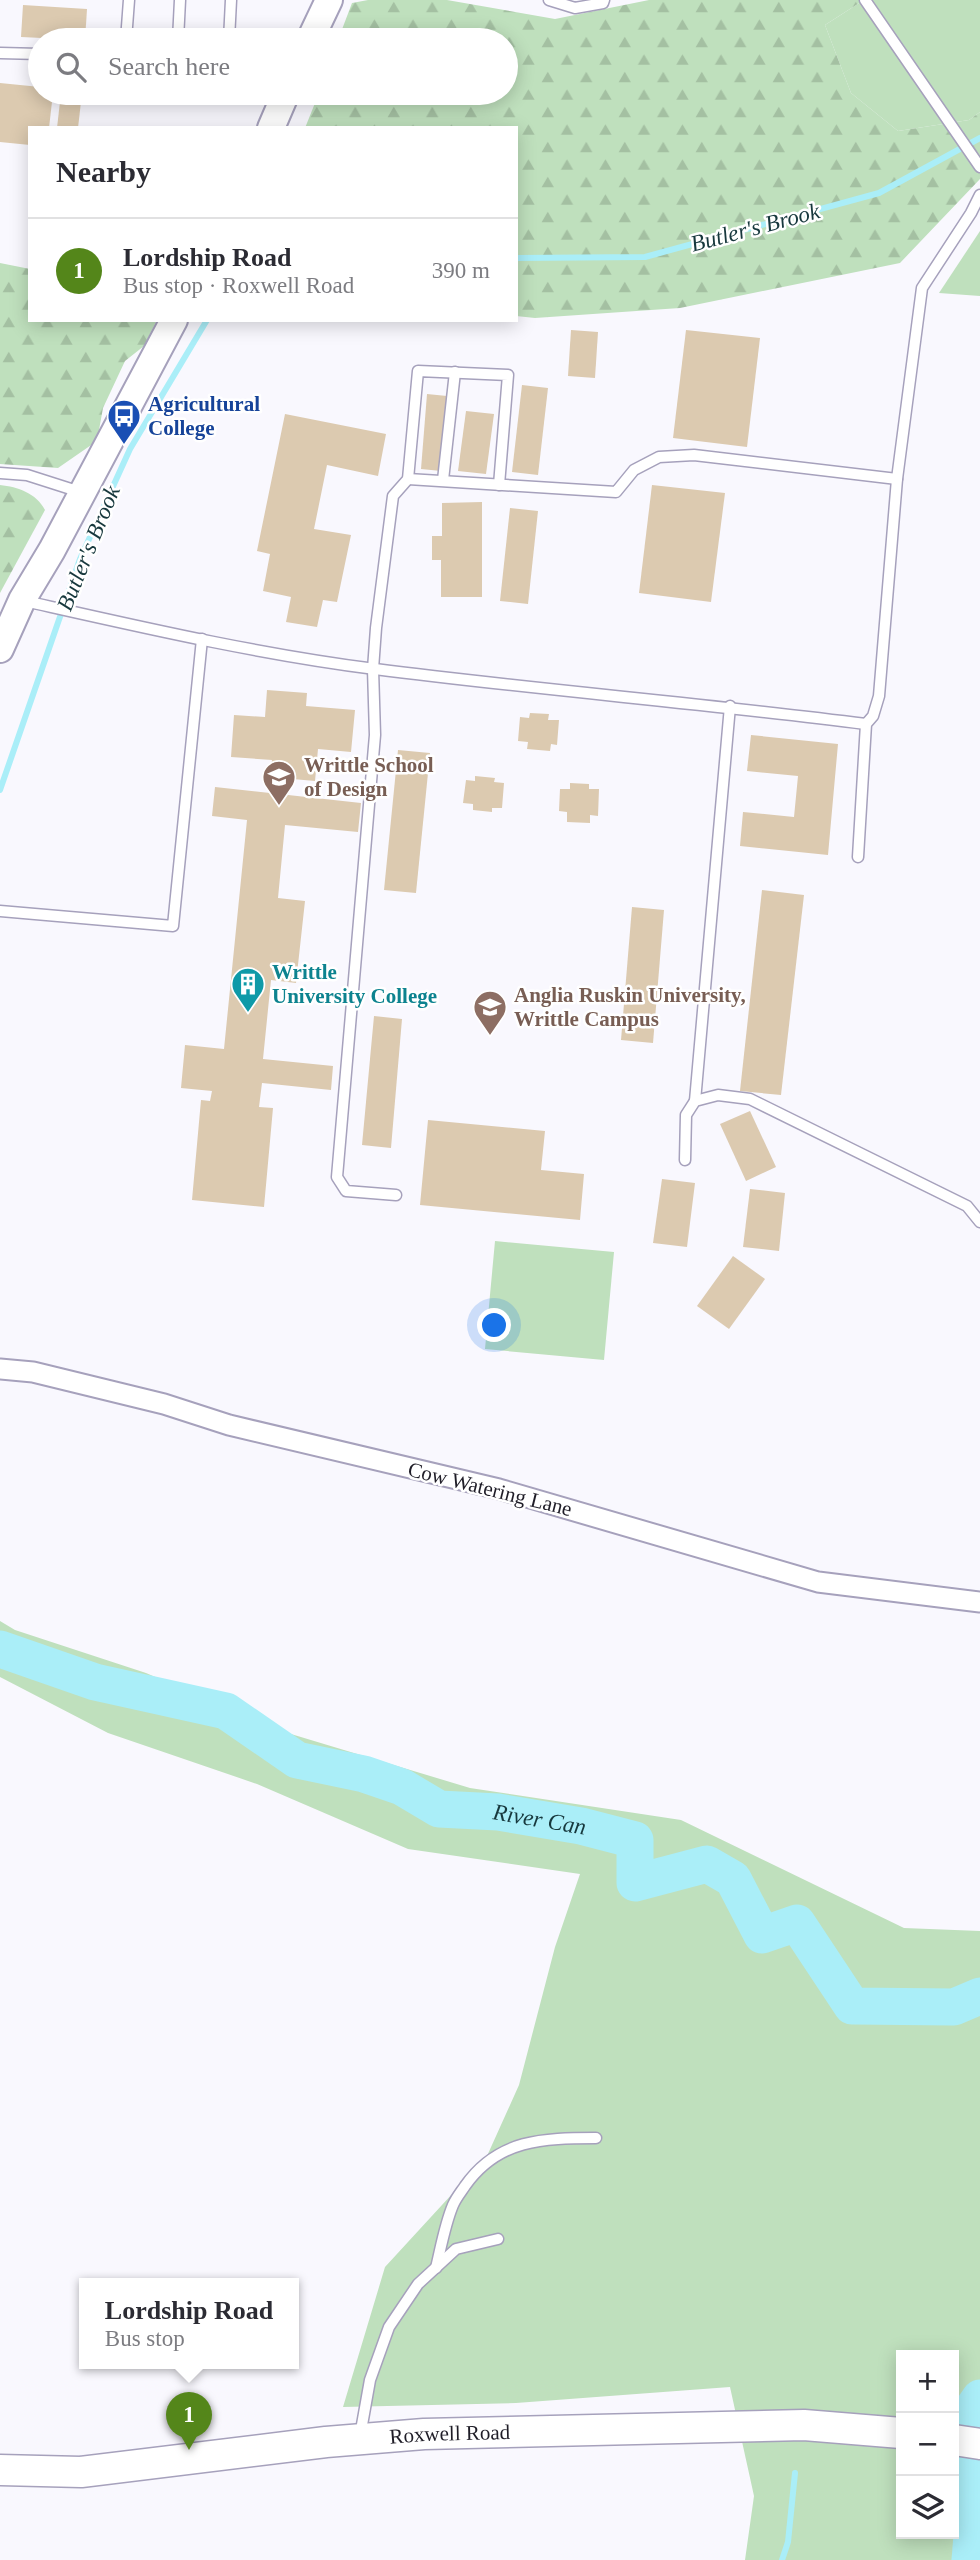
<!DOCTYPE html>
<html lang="en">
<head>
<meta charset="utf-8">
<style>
  :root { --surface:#fff; --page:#f2f2f3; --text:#2b2b33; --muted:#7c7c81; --line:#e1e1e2; --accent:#54861a }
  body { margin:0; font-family:Georgia,serif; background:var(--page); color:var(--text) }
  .controls { position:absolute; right:21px; bottom:21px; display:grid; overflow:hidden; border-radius:0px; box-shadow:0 4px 18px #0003 }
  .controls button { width:63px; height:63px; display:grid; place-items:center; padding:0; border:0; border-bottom:2px solid var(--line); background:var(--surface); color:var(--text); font:35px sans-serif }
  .you { position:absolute; left:495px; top:1326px; width:24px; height:24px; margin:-18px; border:5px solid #fff; border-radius:50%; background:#1a73e8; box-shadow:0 0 0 10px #1a73e833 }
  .badge { display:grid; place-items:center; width:46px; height:46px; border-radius:50%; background:var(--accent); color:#fff; font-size:23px; font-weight:700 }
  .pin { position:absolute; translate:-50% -58px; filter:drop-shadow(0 2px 4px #0008) }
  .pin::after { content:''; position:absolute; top:37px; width:24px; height:21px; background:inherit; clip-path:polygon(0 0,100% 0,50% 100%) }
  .popup { position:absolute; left:79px; top:2278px; width:220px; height:91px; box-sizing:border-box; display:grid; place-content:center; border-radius:0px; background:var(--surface); filter:drop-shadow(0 2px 5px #0005); font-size:23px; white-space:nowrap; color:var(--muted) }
  .popup b { font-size:26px; color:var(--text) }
  .popup::after { content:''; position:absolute; left:50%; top:100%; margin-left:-14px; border:14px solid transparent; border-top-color:var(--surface) }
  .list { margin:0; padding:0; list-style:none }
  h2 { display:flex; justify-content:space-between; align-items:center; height:91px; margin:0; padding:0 28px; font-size:30px }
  h2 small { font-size:23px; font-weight:400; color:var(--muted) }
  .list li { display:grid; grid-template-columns:46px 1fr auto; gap:21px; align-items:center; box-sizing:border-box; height:105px; padding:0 28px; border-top:2px solid var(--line) }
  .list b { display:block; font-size:26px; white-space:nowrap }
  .list p { margin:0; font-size:23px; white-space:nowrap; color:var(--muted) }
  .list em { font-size:23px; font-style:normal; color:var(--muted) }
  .icon { flex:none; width:38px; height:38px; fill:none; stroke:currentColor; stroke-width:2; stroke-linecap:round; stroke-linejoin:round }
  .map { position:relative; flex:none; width:980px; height:2560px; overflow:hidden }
  .search { position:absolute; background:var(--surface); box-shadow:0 4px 18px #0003; left:28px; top:28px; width:490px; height:77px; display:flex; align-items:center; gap:18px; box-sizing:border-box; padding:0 24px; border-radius:38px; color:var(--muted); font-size:26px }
  .panel { position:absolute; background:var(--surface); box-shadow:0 4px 18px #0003; left:28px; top:126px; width:490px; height:196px; border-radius:0px }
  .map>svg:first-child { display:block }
  .grass { fill:#bfe0bd; fill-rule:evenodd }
  .forest { fill:url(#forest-firs) }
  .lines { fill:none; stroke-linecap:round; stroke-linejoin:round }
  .stream { stroke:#aaeef8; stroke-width:6 }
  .river { stroke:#aaeef8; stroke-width:37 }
  .building { fill:#dccab0 }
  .lane-casing { stroke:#a6a1bc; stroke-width:13 }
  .street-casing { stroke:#a6a1bc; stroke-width:23 }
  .secondary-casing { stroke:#a6a1bc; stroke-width:30 }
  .primary-casing { stroke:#a6a1bc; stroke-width:33 }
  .lane { stroke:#fff; stroke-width:10 }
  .street { stroke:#fff; stroke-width:19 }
  .secondary { stroke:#fff; stroke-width:26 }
  .primary { stroke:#fff; stroke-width:30 }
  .labels { text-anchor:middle; stroke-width:5; stroke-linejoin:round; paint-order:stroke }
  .transit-label { font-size:21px; font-weight:bold; fill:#164399; stroke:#fff; text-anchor:start }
  .education-label { font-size:21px; font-weight:bold; fill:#785e54; stroke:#fff; text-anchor:start }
  .culture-label { font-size:21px; font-weight:bold; fill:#0d838f; stroke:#fff; text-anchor:start }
  .street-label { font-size:21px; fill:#1f1d27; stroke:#fff }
  .water-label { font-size:23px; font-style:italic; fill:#17383d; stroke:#fff }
</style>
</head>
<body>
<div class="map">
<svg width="980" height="2560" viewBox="0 0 980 2560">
  <defs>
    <pattern id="forest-firs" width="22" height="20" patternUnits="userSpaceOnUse" patternTransform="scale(1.75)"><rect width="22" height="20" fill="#bfe0bd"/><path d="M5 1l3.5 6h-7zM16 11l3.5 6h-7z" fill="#a4c0a2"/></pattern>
  </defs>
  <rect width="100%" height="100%" fill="#f9f8fe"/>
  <g class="grass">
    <path d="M864,0H980V112L969,120L898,131L851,93L825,25Z"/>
    <path d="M980,231V296L939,293Z"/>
    <path d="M495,1241L614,1252L604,1360L485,1349Z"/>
    <path d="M0,1621L15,1630L146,1673L281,1731L470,1788L681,1820L904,1928L980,1931V2560H745L754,2496L730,2387L516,2403L343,2407L385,2267L487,2156L519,2085L555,1947L580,1874L408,1849L257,1784L108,1733L0,1677ZM901,2355H954V2534H901Z"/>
  </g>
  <g class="forest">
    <path d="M368,0H447L555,19L649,0H864L825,25L851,93L898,131L969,120L980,112V179L900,263L680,308L535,318L516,316V128H305L319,93H506V40H338L352,3Z"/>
    <path d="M0,263L30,269V320H157L144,346L125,361L103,408L97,441L58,468L0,464Z"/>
    <path d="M0,485C18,487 36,493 45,510L0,593Z"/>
  </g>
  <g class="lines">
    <g class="stream">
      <path d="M516,258L645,257L879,193L980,138"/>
      <path d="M0,790L80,559L130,449L207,320"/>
      <path d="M782,2560L788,2542L795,2473"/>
    </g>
    <g class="river">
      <path id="s1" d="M0,1649L95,1682L226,1711L297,1760L364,1774L402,1787L439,1809L498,1812L581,1826L635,1840V1883L707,1864L733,1879L762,1935L797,1923L852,2006L954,2007L980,1996"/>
      <path d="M972,2424L971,2411L980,2398"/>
      <path d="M970,2560L975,2499L973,2461"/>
    </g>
  </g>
  <g class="building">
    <path d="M23,5L87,9L85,40L21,37Z"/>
    <path d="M0,83L40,87V93H53L49,128H30V145L0,142Z"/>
    <path d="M61,93H82L78,128H57Z"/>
    <path d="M571,330L598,332L595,378L568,376Z"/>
    <path d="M686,330L760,338L747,447L673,438Z"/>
    <path d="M522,385L548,388L538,475L512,472Z"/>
    <path d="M427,394L447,396L441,471L421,469Z"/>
    <path d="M466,411L494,414L486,474L458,471Z"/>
    <path d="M285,414L386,434L378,476L327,465L314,529L351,535L337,602L323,600L317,627L286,622L291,597L263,591L270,554L257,551Z"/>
    <path d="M652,485L725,493L711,602L639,593Z"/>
    <path d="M482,502V597H441V560H432V536H442V503Z"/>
    <path d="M510,508L538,511L528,604L500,601Z"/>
    <path d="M267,690L307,693L306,706L355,710L351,752L318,749L315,781L270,777L272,760L231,757L234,715L265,717Z"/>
    <path d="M530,713L549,714L548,720H559L557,745L551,744L550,751L527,749L528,742L518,741L520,717L529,718Z"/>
    <path d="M751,735L838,744L828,855L740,846L743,812L794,817L798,776L747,771Z"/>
    <path d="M398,750L430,753L416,893L384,890Z"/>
    <path d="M475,776L495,778L494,782L504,783L502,808H492V812L473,810V804L463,803L466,780L475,781Z"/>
    <path d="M570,783L589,784V789H599L598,816L590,815V823L567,822V812L559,811L560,789H570Z"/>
    <path d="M215,787L361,803L358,832L285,825L278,898L305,901L296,983L271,980L263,1059L333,1066L331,1090L262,1083L259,1107L273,1108L264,1207L192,1200L201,1100L210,1101L212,1091L181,1088L185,1045L224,1049L247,820L212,816Z"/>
    <path d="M762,890L804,895L781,1095L740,1091Z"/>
    <path d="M632,907L664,910L653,1043L621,1040Z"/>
    <path d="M374,1016L402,1019L391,1148L362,1145Z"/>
    <path d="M750,1111L776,1167L746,1181L720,1124Z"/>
    <path d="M428,1120L545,1131L541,1170L584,1174L580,1220L420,1205Z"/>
    <path d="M662,1179L695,1183L687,1247L653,1243Z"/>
    <path d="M750,1189L785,1193L779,1251L743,1247Z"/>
    <path d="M733,1256L765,1279L729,1329L697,1306Z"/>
  </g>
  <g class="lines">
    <defs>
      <g id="lane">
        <path d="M549,0L575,8L603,3L604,0"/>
        <path d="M865,0L980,167"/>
        <path d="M126,40L129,0"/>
        <path d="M178,40L180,0"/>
        <path d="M229,40L231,0"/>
        <path d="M0,53L40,54"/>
        <path d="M0,473L27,475L74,490L80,494"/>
        <path d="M408,479L616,492L634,470L659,457L694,455L897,479"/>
        <path d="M443,480L455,372"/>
        <path d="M25,601C141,627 257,654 375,669C538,690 702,703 866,724"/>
        <path d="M858,857L866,724L873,716L879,696L897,479L922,288L971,213L980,195"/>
        <path d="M0,911L173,926L202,639"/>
        <path d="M695,1101L730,706"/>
        <path d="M685,1160L686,1115L695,1101L718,1095L750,1099L967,1206L980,1222"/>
        <path d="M396,1195L346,1191L337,1177L375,735L373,669L376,628L393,496L408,479L418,371L508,375L499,485"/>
        <path d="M436,2268C441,2247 445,2224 453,2205C456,2198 461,2192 465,2186C498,2139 543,2138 596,2138"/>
        <path d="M360,2436L370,2380L389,2327L418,2284L456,2249L498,2239"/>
      </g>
      <path id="street" d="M0,1369L33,1372L164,1404L229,1425L499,1489L818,1582L980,1602"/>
      <g id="secondary">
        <path d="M310,40L329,0"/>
        <path d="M271,128L286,93"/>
        <path d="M0,649L22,600L52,550L174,320"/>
      </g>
      <g id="primary">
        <path d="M954,2440L980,2444"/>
        <path id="s2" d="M0,2470L81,2472L326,2442L424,2434L804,2425L901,2433"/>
      </g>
    </defs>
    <use href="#lane" class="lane-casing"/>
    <use href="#street" class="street-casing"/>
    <use href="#secondary" class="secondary-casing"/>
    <use href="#primary" class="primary-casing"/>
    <use href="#lane" class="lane"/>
    <use href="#street" class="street"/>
    <use href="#secondary" class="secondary"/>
    <use href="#primary" class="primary"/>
  </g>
  <defs>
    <symbol id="bus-pin" viewBox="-11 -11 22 30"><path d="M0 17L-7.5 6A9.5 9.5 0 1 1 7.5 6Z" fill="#1a4fb4" stroke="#fff"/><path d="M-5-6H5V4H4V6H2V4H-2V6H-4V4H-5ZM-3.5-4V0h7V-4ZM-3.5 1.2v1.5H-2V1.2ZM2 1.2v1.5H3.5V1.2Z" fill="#fff"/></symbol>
    <symbol id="university-pin" viewBox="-11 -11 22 30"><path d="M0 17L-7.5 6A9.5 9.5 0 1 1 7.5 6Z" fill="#8d6e63" stroke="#fff"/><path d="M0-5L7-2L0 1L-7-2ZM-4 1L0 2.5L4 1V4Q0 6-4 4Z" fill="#fff"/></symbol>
    <symbol id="building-pin" viewBox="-11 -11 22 30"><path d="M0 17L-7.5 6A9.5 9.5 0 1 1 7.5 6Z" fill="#0f9aa8" stroke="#fff"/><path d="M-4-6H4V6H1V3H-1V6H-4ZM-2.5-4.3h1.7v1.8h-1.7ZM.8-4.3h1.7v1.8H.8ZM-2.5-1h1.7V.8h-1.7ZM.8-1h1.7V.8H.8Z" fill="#fff"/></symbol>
  </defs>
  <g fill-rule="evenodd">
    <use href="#bus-pin" x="105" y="397" width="38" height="52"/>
    <use href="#university-pin" x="260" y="758" width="38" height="52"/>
    <use href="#building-pin" x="229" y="965" width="38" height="52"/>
    <use href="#university-pin" x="471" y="988" width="38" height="52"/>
  </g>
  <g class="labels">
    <g class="transit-label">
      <text x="148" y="411">Agricultural<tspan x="148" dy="24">College</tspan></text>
    </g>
    <g class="education-label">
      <text x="304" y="772">Writtle School<tspan x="304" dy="24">of Design</tspan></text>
      <text x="514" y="1002">Anglia Ruskin University,<tspan x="514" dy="24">Writtle Campus</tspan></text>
    </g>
    <g class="culture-label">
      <text x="272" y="979">Writtle<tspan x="272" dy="24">University College</tspan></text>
    </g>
    <g class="street-label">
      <text transform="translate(490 1489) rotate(14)" y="7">Cow Watering Lane</text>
      <text dy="7" stroke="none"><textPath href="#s2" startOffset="452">Roxwell Road</textPath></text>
    </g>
    <g class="water-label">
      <text transform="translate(755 227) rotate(-15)" y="8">Butler's Brook</text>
      <text transform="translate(88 548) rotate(-68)" y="8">Butler's Brook</text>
      <text dy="8" stroke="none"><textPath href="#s1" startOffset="574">River Can</textPath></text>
    </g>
  </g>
</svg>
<div class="controls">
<button>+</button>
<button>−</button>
<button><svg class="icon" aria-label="layers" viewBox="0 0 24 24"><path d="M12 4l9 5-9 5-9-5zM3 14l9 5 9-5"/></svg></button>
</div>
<div class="you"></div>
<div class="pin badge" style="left:189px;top:2450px">1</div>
<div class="popup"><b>Lordship Road</b>Bus stop</div>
<div class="search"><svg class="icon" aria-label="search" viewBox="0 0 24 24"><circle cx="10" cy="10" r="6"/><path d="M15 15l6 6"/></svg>Search here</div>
<section class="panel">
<h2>Nearby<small></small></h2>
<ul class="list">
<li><span class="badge">1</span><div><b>Lordship Road</b><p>Bus stop · Roxwell Road</p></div><em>390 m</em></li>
</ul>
</section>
</div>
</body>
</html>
